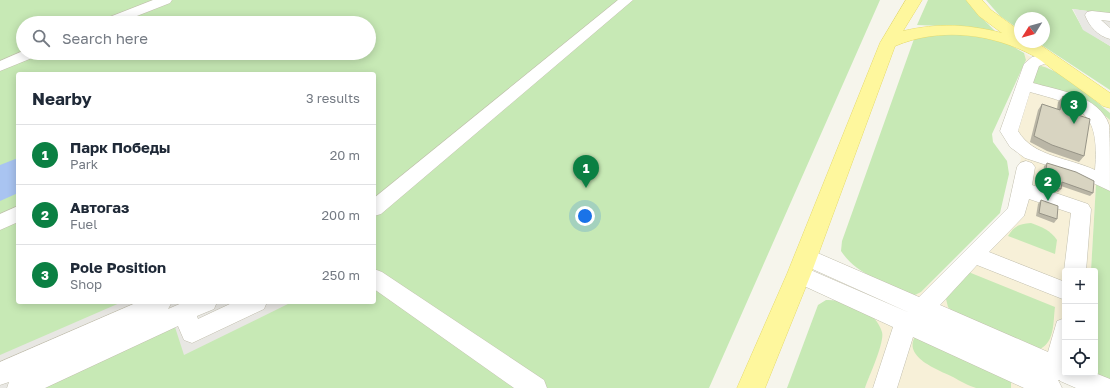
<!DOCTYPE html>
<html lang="en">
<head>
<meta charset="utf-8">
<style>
  :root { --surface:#fff; --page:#f2f2f3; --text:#1f2937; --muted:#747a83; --line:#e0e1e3; --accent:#0b8043 }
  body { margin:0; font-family:"Golos Text",sans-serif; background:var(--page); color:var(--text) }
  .controls { position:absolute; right:12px; bottom:12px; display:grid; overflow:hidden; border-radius:4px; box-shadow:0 2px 10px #0003 }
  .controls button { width:36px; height:36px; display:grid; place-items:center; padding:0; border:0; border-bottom:1px solid var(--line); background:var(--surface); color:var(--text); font:20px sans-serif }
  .compass { position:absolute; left:1014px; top:12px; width:36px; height:36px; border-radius:50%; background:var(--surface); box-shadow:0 2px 10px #0003; rotate:233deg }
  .you { position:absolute; left:585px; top:216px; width:14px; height:14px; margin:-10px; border:3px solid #fff; border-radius:50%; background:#1a73e8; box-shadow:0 0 0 6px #1a73e833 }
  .badge { display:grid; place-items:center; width:26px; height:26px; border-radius:50%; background:var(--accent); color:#fff; font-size:13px; font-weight:700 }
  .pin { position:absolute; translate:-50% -33px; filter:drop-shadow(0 1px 2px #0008) }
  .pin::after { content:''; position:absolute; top:21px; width:14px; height:12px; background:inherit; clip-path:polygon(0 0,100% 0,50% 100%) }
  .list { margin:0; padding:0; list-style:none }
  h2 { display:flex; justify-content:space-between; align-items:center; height:52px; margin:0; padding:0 16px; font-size:17px }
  h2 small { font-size:13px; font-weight:400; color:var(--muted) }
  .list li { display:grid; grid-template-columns:26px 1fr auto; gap:12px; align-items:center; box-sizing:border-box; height:60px; padding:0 16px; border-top:1px solid var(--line) }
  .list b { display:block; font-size:15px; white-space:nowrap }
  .list p { margin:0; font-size:13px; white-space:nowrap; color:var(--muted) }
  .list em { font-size:13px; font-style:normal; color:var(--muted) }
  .icon { flex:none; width:22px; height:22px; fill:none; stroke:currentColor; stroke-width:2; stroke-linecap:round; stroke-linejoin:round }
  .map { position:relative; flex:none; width:1110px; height:388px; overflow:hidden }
  .search { position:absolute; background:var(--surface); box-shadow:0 2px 10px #0003; left:16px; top:16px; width:360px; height:44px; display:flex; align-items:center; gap:10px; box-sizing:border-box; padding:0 14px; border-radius:22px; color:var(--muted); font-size:15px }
  .panel { position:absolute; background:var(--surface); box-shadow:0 2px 10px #0003; left:16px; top:72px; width:360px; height:232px; border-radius:4px }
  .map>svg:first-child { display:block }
  .commercial { fill:#f7f0d8 }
  .green { fill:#c7e9b5; fill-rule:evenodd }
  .parking { fill:#e8e7e3 }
  .water { fill:#a9c4f1 }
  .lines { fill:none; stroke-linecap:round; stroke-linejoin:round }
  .minor-casing { stroke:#c2bfae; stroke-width:1 }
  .major-casing { stroke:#e5da6b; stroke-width:1 }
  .minor { fill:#fff; fill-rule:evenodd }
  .major { fill:#fef79d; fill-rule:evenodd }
  .wall { fill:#bab6a6 }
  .building { fill:#d8d4c1; stroke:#979487 }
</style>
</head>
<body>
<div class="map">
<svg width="1110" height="388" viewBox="0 0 1110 388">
  <rect width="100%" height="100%" fill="#f6f5ec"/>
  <g class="commercial">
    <path d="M1024,53L1054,71L1048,68L1110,120V190L1096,184L1091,271H1065V360L909,294L915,295L921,292L1008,213L1021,158L1016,148L1022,70L1026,60Z"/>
    <path d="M863,309L1032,388H865L881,343L882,332Z"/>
  </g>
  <g class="green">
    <path d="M0,0H880L709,388H0ZM23,23H369V53H23ZM18,74H374V302H18Z"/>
    <path d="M928,0H967L975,11L995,31L967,27L917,25Z"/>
    <path d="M986,0H1110V14L1072,9L1083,29L1110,46V90L1037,42H1044V18H1020V30L1000,16Z"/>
    <path d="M973,34L1003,41L1024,53L1026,60L992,134L993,142L1007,161L1009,174L1000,213L921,292L915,295L909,294C884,282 856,274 841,251L842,241L914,39L927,35Z"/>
    <path d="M1041,66C1064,72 1092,98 1110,113V120L1091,104L1034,83L1032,80L1036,67Z"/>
    <path d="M1096,184L1110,190V384L1095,373V271H1091Z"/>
    <path d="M1031,223C1042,227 1050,230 1057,240L1055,254L1008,236C1014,226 1019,224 1031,223Z"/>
    <path d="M966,271L1055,307C1053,322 1055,342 1040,349L954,313L948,307L946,299Z"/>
    <path d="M826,300C846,299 876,310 882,332C885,342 869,376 865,388H787L818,305Z"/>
    <path d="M916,335L1011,378V388C1000,388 987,388 976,388C969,386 960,381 953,377C939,370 901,357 916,335Z"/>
  </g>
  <g class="parking">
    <path d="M1073,9L1110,14V46L1083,30Z"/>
    <path d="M122,302H292L184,355L174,324L36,388H0V355Z"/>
  </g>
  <path class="water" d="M18,158V193L0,201V165Z"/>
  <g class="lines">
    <defs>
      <g id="minor">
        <path d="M153,0H172L170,3L119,23H100L102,20Z"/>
        <path d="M618,0H633L381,214L374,216V198Z"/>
        <path d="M1092,11L1110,13V21L1101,20L1110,28V39C1098,36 1089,26 1085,15L1087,12Z"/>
        <path d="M23,51V53H39L37,56L0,71V61Z"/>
        <path d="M1047,54L1052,55L1054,58L1052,61L1039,66L1033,83C1058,90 1100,96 1109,125C1110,137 1110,176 1110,191L1074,174L1025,158L1010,147L1000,131L1024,64L1032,57ZM1030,92C1082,106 1100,111 1095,170C1070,158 1033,157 1018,131Z"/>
        <path d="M1026,161L1032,163L1035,167L1032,185L1088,204L1091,209L1086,271H1064L1071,213L1029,199L1024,216L989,252L1065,282V300L977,265L940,305L1048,352L1057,321L1065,318V373H1095L1110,379V388H1076L1060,381V380H1058L1062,388H1024L913,337L897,388H873L893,327L791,280L788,274L791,268L799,265L910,313L799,263L796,257L799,251L806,249L813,251L919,297L1008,208L1017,167L1020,163Z"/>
        <path d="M18,206V222L0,230V214Z"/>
        <path d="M374,269L382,272L544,380L547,388H514L374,289Z"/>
        <path d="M138,302H172L168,309L184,302H217L214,309L197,316L198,319L234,302H267L264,309L192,343L184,340L178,326L45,388H7L9,382L0,385V362Z"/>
      </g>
      <path id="major" d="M906,0H922L903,31C938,23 967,24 1002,33L979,16L966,0H982L991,10L1020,31V42H1036L1110,93V108L1103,106C1088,95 1072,83 1056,72C1049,67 1041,60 1034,56C991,33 940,27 895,46L811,274L765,388H737L787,274L880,43Z"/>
    </defs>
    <use href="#minor" class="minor-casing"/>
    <use href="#major" class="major-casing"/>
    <use href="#minor" class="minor"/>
    <use href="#major" class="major"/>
  </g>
  <g class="wall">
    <path d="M1063,96L1075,114L1084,156L1079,162L1047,151L1030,142L1038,110L1042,104L1057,109L1058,102Z"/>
    <path d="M1047,163L1093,193L1090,196L1061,186V189L1058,192L1041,186L1044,166Z"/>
    <path d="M1041,200L1057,219L1054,223L1036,216L1038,204Z"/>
  </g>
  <g class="building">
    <path d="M1063,96L1077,102L1075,114L1090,119L1084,156L1052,145L1034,136L1042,104L1060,110Z"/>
    <path d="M1047,163L1076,172L1094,181L1093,193L1062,182L1061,189L1044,183Z"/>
    <path d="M1041,200L1058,206L1057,219L1039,213Z"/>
  </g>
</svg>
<div class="controls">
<button>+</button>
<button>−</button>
<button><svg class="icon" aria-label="locate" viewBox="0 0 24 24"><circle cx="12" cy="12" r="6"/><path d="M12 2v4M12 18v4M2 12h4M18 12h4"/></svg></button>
</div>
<svg class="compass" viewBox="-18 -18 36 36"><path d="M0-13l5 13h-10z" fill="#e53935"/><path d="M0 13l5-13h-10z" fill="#747a83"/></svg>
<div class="you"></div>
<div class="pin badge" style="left:586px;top:188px">1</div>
<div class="pin badge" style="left:1048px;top:201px">2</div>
<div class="pin badge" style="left:1074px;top:124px">3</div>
<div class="search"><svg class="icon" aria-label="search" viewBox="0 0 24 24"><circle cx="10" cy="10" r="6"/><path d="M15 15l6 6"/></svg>Search here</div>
<section class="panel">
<h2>Nearby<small>3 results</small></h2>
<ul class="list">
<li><span class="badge">1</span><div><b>Парк Победы</b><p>Park</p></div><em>20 m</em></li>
<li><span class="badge">2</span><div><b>Автогаз</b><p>Fuel</p></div><em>200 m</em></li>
<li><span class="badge">3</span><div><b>Pole Position</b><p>Shop</p></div><em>250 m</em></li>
</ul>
</section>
</div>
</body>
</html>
